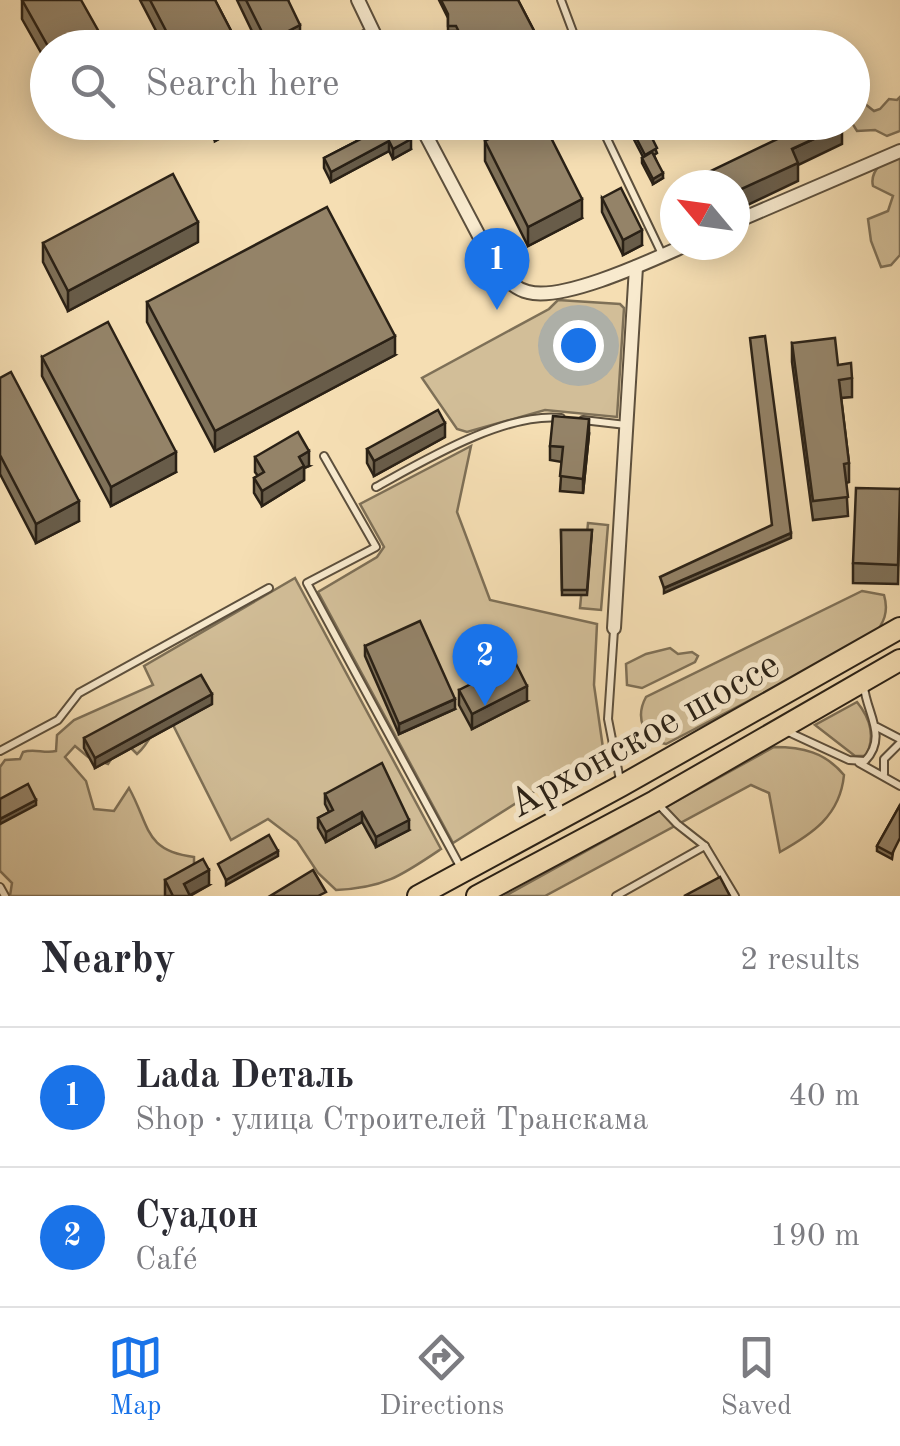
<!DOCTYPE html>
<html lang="en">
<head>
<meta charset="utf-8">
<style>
  :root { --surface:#fff; --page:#f2f2f3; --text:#2b2b33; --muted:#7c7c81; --line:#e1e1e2; --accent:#1a73e8 }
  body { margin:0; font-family:"Old Standard TT",serif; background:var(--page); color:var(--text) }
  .compass { position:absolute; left:660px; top:170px; width:90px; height:90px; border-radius:50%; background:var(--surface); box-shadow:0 5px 25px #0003; rotate:299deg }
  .you { position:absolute; left:578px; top:345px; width:35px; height:35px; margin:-25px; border:8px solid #fff; border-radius:50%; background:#1a73e8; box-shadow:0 0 0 15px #1a73e833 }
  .badge { display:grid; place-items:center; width:65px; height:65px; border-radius:50%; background:var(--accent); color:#fff; font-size:32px; font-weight:700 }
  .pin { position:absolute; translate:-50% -82px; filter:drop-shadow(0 2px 5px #0008) }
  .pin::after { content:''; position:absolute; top:52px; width:35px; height:30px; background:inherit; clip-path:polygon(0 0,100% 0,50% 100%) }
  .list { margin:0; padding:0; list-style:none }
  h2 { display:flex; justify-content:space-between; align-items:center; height:130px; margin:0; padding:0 40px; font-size:42px }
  h2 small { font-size:32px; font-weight:400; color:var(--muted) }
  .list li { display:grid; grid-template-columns:65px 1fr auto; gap:30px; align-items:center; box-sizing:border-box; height:140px; padding:0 40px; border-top:2px solid var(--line) }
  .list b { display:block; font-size:38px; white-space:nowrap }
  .list p { margin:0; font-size:32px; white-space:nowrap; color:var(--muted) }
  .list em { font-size:32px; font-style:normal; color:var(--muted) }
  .icon { flex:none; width:55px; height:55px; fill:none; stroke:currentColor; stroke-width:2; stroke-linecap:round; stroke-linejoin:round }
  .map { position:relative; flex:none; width:900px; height:896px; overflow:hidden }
  .search { position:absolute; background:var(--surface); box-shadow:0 5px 25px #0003; left:30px; right:30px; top:30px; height:110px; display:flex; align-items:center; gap:25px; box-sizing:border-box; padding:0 35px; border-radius:55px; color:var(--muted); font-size:38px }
  .sheet { height:410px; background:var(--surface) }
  nav { display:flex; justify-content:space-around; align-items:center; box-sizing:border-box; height:140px; border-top:2px solid var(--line); background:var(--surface); font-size:28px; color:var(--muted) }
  nav a { display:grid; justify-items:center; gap:5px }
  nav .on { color:var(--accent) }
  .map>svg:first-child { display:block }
  .green { fill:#d2be98; stroke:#7e7057; stroke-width:2.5 }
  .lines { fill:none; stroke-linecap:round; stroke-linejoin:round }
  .service-casing { stroke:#5d503d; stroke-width:10 }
  .minor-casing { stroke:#5d503d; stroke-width:16 }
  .trunk-casing { stroke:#2a2116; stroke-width:24 }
  .service { stroke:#f8eace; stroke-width:6 }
  .minor { stroke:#f8eace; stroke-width:12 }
  .trunk { stroke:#f5deb3; stroke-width:20 }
  .wall { fill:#7f7159; stroke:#2a2116; stroke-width:2.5 }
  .shaded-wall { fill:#685c49; stroke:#2a2116; stroke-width:2.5 }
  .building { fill:#948368; stroke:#2a2116; stroke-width:2.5 }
  .labels { text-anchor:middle; stroke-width:10; stroke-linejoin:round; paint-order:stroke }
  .street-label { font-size:40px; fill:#2a2116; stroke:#f8eace }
</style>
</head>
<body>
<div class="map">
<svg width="900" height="896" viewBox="0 0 900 896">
  <rect width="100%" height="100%" fill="#f5deb3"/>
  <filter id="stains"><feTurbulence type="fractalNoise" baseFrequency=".002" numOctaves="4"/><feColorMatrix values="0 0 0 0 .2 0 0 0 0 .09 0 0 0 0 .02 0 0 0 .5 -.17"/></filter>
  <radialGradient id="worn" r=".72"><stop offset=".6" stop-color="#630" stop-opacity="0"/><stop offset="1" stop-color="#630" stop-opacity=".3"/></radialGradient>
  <g class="green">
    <path d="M855,96L874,111L880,109L889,99L897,100L900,97V131L887,136L875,130L857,131L852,123Z"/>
    <path d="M900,152V255L891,265L881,267L871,241L868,219L888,211L893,196L873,186C869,170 887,157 900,152Z"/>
    <path d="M558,300L620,304L624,308L617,417L545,410L467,432L457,429L422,378L549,309Z"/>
    <path d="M471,446L457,512L490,600L597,624L594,685L603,748L453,843L318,592L377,557L384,547L360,504Z"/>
    <path d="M588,523L608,525L601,610L580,608Z"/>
    <path d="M295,578L441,849C401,876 384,888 336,890L318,873L297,841L268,819L231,840L167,713C153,726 152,741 137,754L126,743L120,745L108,764L88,757L75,746L65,757L86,781L94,809L114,811L129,788C150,826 144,851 194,857V878L166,896H10L12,883L0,871V767L5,760L20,759L23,752C35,748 44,754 56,751L57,735L74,720L153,685L144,666Z"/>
    <path d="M862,591L884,595C889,612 884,623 873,636L666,744C643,740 635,717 646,697Z"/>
    <path d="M670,648L678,654L692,652L698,656L695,662L642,688L627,685L626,664L646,654Z"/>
    <path d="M857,702C870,718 876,736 866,756H855L815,725Z"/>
    <path d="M774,747C802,747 825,752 844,775C840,816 812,834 780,852L769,793L751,785L545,896H505Z"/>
  </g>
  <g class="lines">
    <defs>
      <g id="service">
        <path d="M561,0L579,48"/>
        <path d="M340,48L371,30"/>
        <path d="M599,122L662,254"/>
        <path d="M583,420L626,425"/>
        <path d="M324,456L376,547L307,583L461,868"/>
        <path d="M376,487C425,460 505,412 561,418"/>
        <path d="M614,630L608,719L620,780"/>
        <path d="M877,727L900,739"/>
        <path d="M784,730L849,760L865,761C888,737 867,714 864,687"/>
        <path d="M0,751L58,720L79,693L269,588"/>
        <path d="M859,763L900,786"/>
        <path d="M884,774V759L900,743"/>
        <path d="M659,805L677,824L705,846L735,896"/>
        <path d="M0,887L5,896"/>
        <path d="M616,896L705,846"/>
      </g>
      <g id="minor">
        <path d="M358,0L381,48"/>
        <path d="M419,122L497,270C506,279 515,289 528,292C563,302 652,260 686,245"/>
        <path d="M735,222L900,151"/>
        <path d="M614,628L636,267"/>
      </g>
      <g id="trunk">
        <path d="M418,896L621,786L900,628"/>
        <path d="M477,896L655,801L900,660"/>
      </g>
    </defs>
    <use href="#service" class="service-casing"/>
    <use href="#minor" class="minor-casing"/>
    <use href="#trunk" class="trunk-casing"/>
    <use href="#service" class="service"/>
    <use href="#minor" class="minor"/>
    <use href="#trunk" class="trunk"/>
  </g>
  <g class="wall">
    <path d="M22,0L108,48H48V65L22,19Z"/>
    <path d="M140,0H215L240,48H165Z"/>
    <path d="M237,0H288L300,45L294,48H260Z"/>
    <path d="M439,0H518L543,48H464L456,31H448V18Z"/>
    <path d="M205,122H249L215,141Z"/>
    <path d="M394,122L411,149L393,159L389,151L331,182L324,168V158Z"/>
    <path d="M625,122H644L657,153L654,155L663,178L653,184L642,163V158L643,157Z"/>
    <path d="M485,141L582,218L528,246L485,161Z"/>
    <path d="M602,198L642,245L623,255L602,212Z"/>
    <path d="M198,242L68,311L43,262V243Z"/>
    <path d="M147,302L395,355L215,451L147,322Z"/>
    <path d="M792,343L838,365L852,378V397L841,398L849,463V482L846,483L848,516L813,520L792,362Z"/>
    <path d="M42,357L176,472L111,506L42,376Z"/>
    <path d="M0,378L79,521L36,543L0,474Z"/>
    <path d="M589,434L583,493L560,491L562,462L550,460V446Z"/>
    <path d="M445,437L374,476L367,463V449Z"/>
    <path d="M255,457L309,466L304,468V480L262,506L254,493V478L258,476L255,472Z"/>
    <path d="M900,489L898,584L853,583V563Z"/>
    <path d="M561,530H592L587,595H562Z"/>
    <path d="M365,646L455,709L399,734L365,656Z"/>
    <path d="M459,690L527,701L472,729L459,705Z"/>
    <path d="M212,704L95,768L84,748V738Z"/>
    <path d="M325,794L409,830L376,847L362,822L326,842L318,828V818L329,812L325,804Z"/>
    <path d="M900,805L892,859L877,851V846Z"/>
    <path d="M165,880L209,885L190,896H165Z"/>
  </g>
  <g class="shaded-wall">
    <path d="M300,25V45L294,48H267V42Z"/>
    <path d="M85,122H103L85,132Z"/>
    <path d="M215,122H249L215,141Z"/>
    <path d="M842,126V144L798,165V181L735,211V192L792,149Z"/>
    <path d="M411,139V149L393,159V149Z"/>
    <path d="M389,141V151L331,182V172Z"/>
    <path d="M663,173V178L653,184V179Z"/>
    <path d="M582,199V218L528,246V227Z"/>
    <path d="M198,222V242L68,311V291Z"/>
    <path d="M642,230V245L623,255V240Z"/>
    <path d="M395,336V355L215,451V431Z"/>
    <path d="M589,419V434L583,493V479Z"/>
    <path d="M445,423V437L374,476V461Z"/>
    <path d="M309,451V466L304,468V480L262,506V491L299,457Z"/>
    <path d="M176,452V472L111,506V487Z"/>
    <path d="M79,501V521L36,543V524Z"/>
    <path d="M791,533V538L664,593V588Z"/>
    <path d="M527,686V701L472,729V714Z"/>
    <path d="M212,694V704L95,768V758Z"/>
    <path d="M455,699V709L399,734V724Z"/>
    <path d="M36,800V805L0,824V819Z"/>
    <path d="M362,812V822L326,842V832Z"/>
    <path d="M409,820V830L376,847V837Z"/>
    <path d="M278,851V856L226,885V880Z"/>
    <path d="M209,870V885L188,896L184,884Z"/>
  </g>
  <g class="building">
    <path d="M22,0H81L108,48H49Z"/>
    <path d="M150,0H215L240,48H175Z"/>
    <path d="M246,0H288L300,25L267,42Z"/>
    <path d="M441,0H518L543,48H467L456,26H448V14Z"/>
    <path d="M609,35L615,48H596L593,43Z"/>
    <path d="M394,122H403L411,139L393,149L389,141L331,172L324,158Z"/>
    <path d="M521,122H543L582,199L528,227L485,141Z"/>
    <path d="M628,122H644L657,148L645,155Z"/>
    <path d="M813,122H840L842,126L792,149L798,163L735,192V185H697L694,179Z"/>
    <path d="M652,152L663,173L653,179L642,158Z"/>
    <path d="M173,174L198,222L68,291L43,243Z"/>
    <path d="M621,188L642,230L623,240L602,198Z"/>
    <path d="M327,207L395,336L215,431L147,302Z"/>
    <path d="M108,322L176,452L111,487L42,357Z"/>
    <path d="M765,336L791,533L664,588L660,577L772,525L750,338Z"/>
    <path d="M835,338L838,365L851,363L852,378L839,380L849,463L844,464L848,497L813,501L792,343Z"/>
    <path d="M11,372L79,501L36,524L0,455V378Z"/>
    <path d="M438,410L445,423L374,461L367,449Z"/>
    <path d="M553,416L589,419L583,479L560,476L563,447L550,446Z"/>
    <path d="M298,432L309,451L299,457L304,466L262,491L254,478L264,472L255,457Z"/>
    <path d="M856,488L900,489L898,565L853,563Z"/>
    <path d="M561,530H592L587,590H562Z"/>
    <path d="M420,621L455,699L399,724L365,646Z"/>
    <path d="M515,662L527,686L472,714L459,690Z"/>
    <path d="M201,675L212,694L95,758L84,738Z"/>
    <path d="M382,763L409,820L376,837L362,812L326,832L318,818L333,810L325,794Z"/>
    <path d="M28,784L36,800L0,819V799Z"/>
    <path d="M900,805V838L892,854L877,846Z"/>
    <path d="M269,835L278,851L226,880L218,864Z"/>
    <path d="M203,859L209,870L184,884L190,896H173L165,880Z"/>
    <path d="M313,870L326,892L318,896H270Z"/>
    <path d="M720,877L730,896H684Z"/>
  </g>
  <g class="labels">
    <g class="street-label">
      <text transform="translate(643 733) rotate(-29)" y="14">Архонское шоссе</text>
    </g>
  </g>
  <rect width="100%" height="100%" filter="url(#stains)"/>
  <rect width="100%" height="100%" fill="url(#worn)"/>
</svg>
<svg class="compass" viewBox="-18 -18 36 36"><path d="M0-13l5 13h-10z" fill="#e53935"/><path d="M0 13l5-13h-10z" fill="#7c7c81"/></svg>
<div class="you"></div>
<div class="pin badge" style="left:497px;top:310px">1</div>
<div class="pin badge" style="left:485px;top:706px">2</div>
<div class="search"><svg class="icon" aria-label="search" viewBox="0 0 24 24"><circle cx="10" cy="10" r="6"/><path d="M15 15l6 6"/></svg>Search here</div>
</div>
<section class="sheet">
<h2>Nearby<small>2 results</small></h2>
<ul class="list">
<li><span class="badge">1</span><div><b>Lada Dеталь</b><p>Shop · улица Строителей Транскама</p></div><em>40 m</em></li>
<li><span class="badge">2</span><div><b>Суадон</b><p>Café</p></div><em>190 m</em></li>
</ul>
</section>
<nav>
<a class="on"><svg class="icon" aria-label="map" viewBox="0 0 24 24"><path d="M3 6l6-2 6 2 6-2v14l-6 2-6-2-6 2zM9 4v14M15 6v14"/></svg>Map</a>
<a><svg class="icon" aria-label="directions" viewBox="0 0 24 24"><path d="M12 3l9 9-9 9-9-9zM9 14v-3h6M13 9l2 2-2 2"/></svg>Directions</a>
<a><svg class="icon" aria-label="saved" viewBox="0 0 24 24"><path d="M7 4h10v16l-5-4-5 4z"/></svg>Saved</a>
</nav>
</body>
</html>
